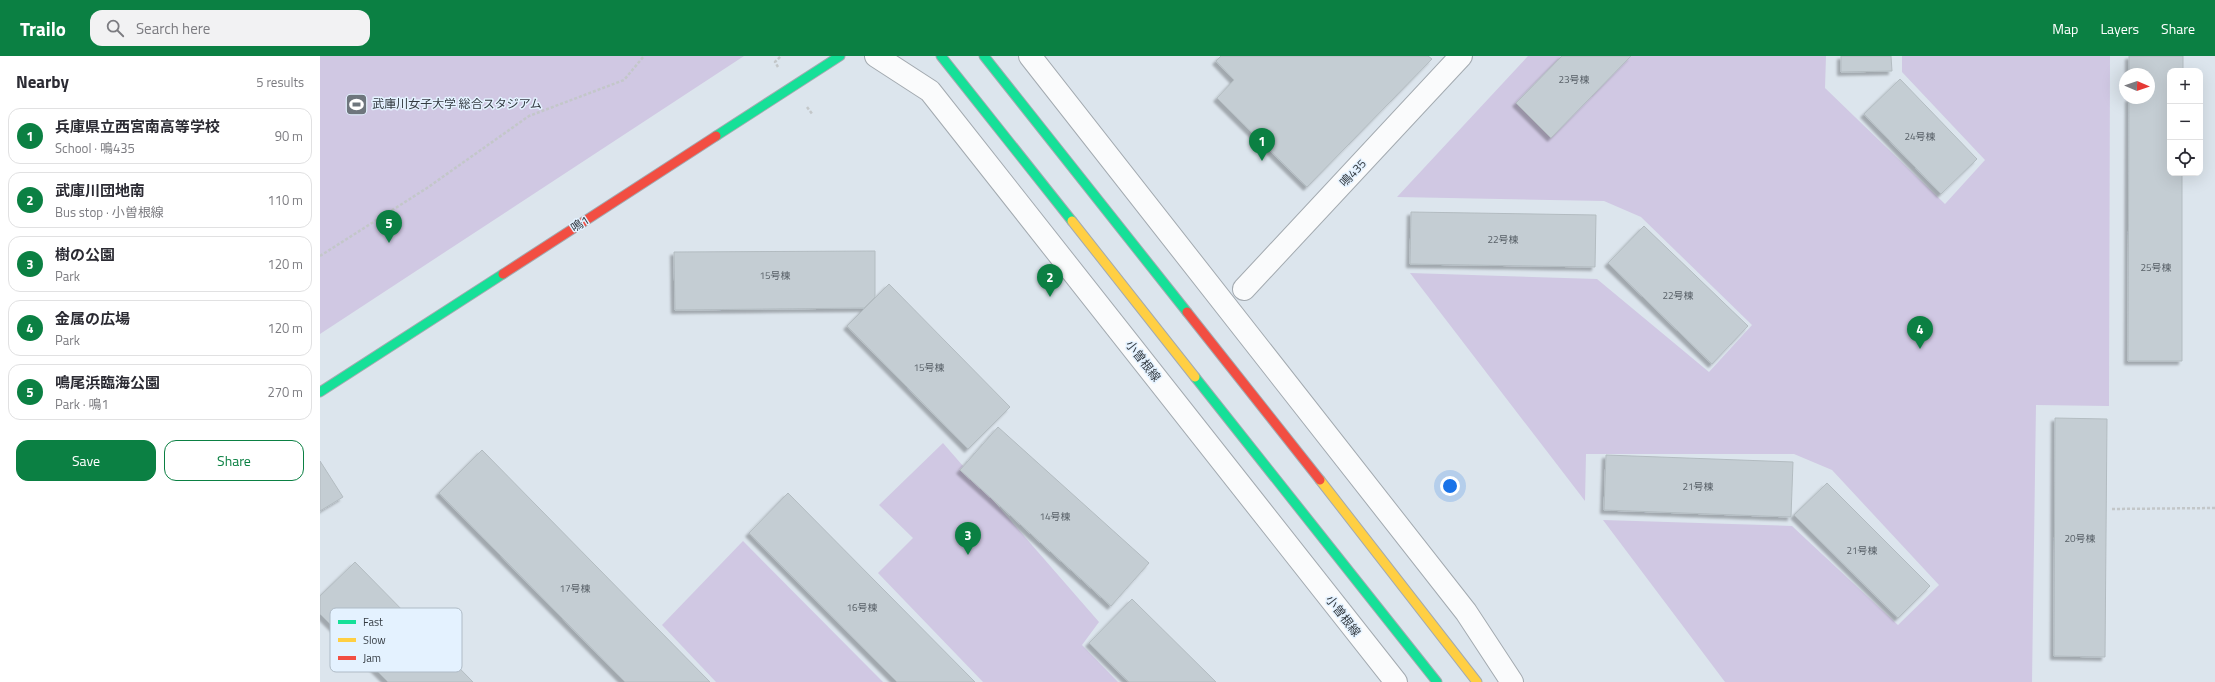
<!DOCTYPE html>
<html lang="en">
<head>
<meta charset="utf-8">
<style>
  :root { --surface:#fff; --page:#f2f2f3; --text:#2b2b33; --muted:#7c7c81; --line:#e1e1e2; --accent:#0b8043 }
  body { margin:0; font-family:"Titillium Web","Noto Sans JP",sans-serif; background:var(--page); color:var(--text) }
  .controls { position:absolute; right:12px; top:12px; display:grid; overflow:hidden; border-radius:8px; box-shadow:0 4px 16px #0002 }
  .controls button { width:36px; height:36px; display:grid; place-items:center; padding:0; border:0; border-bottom:1px solid var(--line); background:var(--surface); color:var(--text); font:20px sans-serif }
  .compass { position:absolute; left:1799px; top:12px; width:36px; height:36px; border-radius:50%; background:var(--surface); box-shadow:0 4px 16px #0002; rotate:92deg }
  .you { position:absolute; left:1130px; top:430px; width:14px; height:14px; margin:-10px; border:3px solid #fff; border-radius:50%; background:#1a73e8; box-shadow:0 0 0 6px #1a73e833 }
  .badge { display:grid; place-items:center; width:26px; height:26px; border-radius:50%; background:var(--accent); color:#fff; font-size:13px; font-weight:700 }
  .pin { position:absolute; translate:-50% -33px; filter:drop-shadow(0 1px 2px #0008) }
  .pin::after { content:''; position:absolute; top:21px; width:14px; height:12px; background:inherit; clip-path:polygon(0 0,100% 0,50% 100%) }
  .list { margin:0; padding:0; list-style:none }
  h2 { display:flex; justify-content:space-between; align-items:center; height:52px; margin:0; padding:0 16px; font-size:17px }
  h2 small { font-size:13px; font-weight:400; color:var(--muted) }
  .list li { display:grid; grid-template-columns:26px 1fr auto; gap:12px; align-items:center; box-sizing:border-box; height:56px; margin:0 8px 8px; padding:0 8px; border:1px solid var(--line); border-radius:12px }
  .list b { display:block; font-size:15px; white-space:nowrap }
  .list p { margin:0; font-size:13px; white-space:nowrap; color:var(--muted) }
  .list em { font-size:13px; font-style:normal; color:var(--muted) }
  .actions { display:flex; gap:8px; padding:12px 16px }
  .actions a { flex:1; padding:9px 0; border:1px solid var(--accent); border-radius:12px; text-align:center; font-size:14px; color:var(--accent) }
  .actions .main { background:var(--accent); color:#fff }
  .icon { flex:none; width:22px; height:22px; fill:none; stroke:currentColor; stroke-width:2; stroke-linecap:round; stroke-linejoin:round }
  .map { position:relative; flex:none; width:1895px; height:626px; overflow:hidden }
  header { display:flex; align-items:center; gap:24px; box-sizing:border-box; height:56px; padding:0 20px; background:var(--accent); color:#fff }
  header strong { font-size:19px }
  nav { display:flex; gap:22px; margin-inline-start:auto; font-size:14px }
  .search { width:280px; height:36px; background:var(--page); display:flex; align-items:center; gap:10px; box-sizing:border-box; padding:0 14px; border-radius:12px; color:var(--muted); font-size:15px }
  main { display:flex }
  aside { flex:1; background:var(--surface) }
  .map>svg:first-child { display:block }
  .green { fill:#d0c8e3 }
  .building { fill:#c4cdd3; stroke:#b3bcc1; filter:url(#shadow) }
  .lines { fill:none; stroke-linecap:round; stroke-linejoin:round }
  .street-casing { stroke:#a3aab0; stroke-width:24 }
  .fast-casing { stroke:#a3aab0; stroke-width:11 }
  .slow-casing { stroke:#a3aab0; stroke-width:11 }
  .jam-casing { stroke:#a3aab0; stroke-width:11 }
  .path { stroke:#c3c7c9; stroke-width:2.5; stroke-dasharray:3 2; stroke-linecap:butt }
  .street { stroke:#fafbfc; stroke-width:22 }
  .fast { stroke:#16e098; stroke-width:9 }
  .slow { stroke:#ffcf43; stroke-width:9 }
  .jam { stroke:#f24e42; stroke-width:9 }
  .labels { text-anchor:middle; stroke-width:3; stroke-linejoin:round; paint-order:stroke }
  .number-label { font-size:10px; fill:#575f66 }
  .poi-label { font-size:12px; fill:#333a41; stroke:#e4f2ff; text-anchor:start }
  .street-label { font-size:12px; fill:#333a41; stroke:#e4f2ff }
  .key { fill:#e4f2ff; stroke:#afbbc6; stroke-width:1 }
  .key-label { font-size:11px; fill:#333a41 }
</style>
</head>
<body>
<header>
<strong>Trailo</strong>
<div class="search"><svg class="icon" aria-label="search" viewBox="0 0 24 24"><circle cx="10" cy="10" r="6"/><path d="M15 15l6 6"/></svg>Search here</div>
<nav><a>Map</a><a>Layers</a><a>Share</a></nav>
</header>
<main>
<aside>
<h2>Nearby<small>5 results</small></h2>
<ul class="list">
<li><span class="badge">1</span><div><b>兵庫県立西宮南高等学校</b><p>School · 鳴435</p></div><em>90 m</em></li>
<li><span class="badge">2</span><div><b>武庫川団地南</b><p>Bus stop · 小曽根線</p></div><em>110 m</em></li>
<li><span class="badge">3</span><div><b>樹の公園</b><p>Park</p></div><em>120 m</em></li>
<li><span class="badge">4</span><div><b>金属の広場</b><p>Park</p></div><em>120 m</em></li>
<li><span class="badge">5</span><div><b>鳴尾浜臨海公園</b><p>Park · 鳴1</p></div><em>270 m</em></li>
</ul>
<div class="actions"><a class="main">Save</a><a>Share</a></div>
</aside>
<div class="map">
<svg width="1895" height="626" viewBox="0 0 1895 626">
  <defs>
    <filter id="shadow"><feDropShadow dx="-3.5" dy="3.5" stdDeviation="1" flood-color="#0004"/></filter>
  </defs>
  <rect width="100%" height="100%" fill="#dce5ed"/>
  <g class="green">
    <path d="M0,0H424L0,278Z"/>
    <path d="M1208,0H1506L1505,32L1625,148L1665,104L1582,16V0H1790L1789,350L1716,349L1712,626H1405L1283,464L1472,470L1578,569L1619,529L1512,414L1474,398H1266L1265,445L1090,217L1277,223L1389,316L1432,269L1321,161L1284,145L1077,141Z"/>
    <path d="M623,387L779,566L762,589L798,626H663L558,517L593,482L559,449Z"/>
    <path d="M423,485L563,626H396L342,569Z"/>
  </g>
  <g class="building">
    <path d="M901,0H1108L1112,3L987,131L897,42L914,24L896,5Z"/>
    <path d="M1242,0H1311L1231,82L1196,47Z"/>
    <path d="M1521,0H1571L1572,15L1521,16Z"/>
    <path d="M1809,0H1863V15H1850V117H1862V305H1808L1809,42H1829V18H1809Z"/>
    <path d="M1580,23L1657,103L1621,138L1544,58Z"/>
    <path d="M1091,156L1276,159L1275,211L1090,208Z"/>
    <path d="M1324,170L1428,270L1392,308L1288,207Z"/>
    <path d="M555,195V241L544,252L355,254L354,196Z"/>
    <path d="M569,228L690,351L648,393L527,270Z"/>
    <path d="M1735,362L1787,363L1785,601L1734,600Z"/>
    <path d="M678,371L829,507L791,550L640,414Z"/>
    <path d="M162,394L390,626H305L119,437Z"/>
    <path d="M1286,399L1473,406L1471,461L1284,454Z"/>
    <path d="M0,405L23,441L0,455Z"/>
    <path d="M1507,427L1610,530L1578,562L1474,459Z"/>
    <path d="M468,437L655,626H577L429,477Z"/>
    <path d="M35,506L153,626H68L0,558V540Z"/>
    <path d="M812,543L896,626H809L769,587Z"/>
  </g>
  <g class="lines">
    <defs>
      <g id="street">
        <path d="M556,0L610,35L1076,626"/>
        <path d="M710,0L1146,556L1192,626"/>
        <path d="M924,233L1141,0"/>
      </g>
      <g id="fast">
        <path d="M621,0L752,165"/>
        <path d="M664,0L867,256"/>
        <path d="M396,80L520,0"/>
        <path d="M875,321L1117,626"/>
        <path d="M0,336L183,218"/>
      </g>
      <g id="slow">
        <path d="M752,165L875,321"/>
        <path d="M1000,424L1157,626"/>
      </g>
      <g id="jam">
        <path d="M183,218L396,80"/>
        <path d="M867,256L1000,424"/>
      </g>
    </defs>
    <use href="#street" class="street-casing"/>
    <use href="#fast" class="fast-casing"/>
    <use href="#slow" class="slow-casing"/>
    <use href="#jam" class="jam-casing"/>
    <g class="path">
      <path d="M458,11L455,6L461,0"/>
      <path d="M487,51L493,59"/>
      <path d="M0,200L107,132L209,60L304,24L324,0"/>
      <path d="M1792,453L1895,452"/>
    </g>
    <use href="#street" class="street"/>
    <use href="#fast" class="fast"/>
    <use href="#slow" class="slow"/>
    <use href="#jam" class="jam"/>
  </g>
  <defs>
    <symbol id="stadium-square" viewBox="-11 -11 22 22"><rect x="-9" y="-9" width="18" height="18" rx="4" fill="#6e767d" stroke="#e4f2ff"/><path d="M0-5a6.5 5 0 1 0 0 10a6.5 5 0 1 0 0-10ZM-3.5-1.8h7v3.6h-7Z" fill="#fff"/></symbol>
  </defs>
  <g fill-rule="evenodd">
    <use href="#stadium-square" x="24" y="36" width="25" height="25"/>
  </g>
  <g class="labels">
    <g class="number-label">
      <text x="1254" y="27">23号棟</text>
      <text x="1600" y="84">24号棟</text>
      <text x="1183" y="187">22号棟</text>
      <text x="1836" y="215">25号棟</text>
      <text x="455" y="223">15号棟</text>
      <text x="1358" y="243">22号棟</text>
      <text x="609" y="315">15号棟</text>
      <text x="1378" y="434">21号棟</text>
      <text x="735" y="464">14号棟</text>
      <text x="1760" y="486">20号棟</text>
      <text x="1542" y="498">21号棟</text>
      <text x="255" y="536">17号棟</text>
      <text x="542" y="555">16号棟</text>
    </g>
    <g class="poi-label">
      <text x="52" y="52">武庫川女子大学 総合スタジアム</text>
    </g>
    <g class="street-label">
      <text transform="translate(1033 117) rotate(-47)" y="4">鳴435</text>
      <text transform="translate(260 168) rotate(-33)" y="4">鳴1</text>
      <text transform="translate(823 305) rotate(52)" y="4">小曽根線</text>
      <text transform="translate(1023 560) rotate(52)" y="4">小曽根線</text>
    </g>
  </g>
  <rect x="10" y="552" width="132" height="64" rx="6" class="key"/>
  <rect x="18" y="564" width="18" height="4" fill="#16e098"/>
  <rect x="18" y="582" width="18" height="4" fill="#ffcf43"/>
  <rect x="18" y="600" width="18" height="4" fill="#f24e42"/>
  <g class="key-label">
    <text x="43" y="570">Fast</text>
    <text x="43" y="588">Slow</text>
    <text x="43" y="606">Jam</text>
  </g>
</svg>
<div class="controls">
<button>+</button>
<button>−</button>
<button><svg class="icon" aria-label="locate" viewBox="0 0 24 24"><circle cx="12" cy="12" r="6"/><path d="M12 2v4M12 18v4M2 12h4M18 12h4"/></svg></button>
</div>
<svg class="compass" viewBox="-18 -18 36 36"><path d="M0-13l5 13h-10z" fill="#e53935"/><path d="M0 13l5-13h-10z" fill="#7c7c81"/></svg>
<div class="you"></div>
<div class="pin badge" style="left:942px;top:105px">1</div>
<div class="pin badge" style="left:730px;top:241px">2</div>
<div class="pin badge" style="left:648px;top:499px">3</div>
<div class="pin badge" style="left:1600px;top:293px">4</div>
<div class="pin badge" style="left:69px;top:187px">5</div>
</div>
</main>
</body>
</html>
